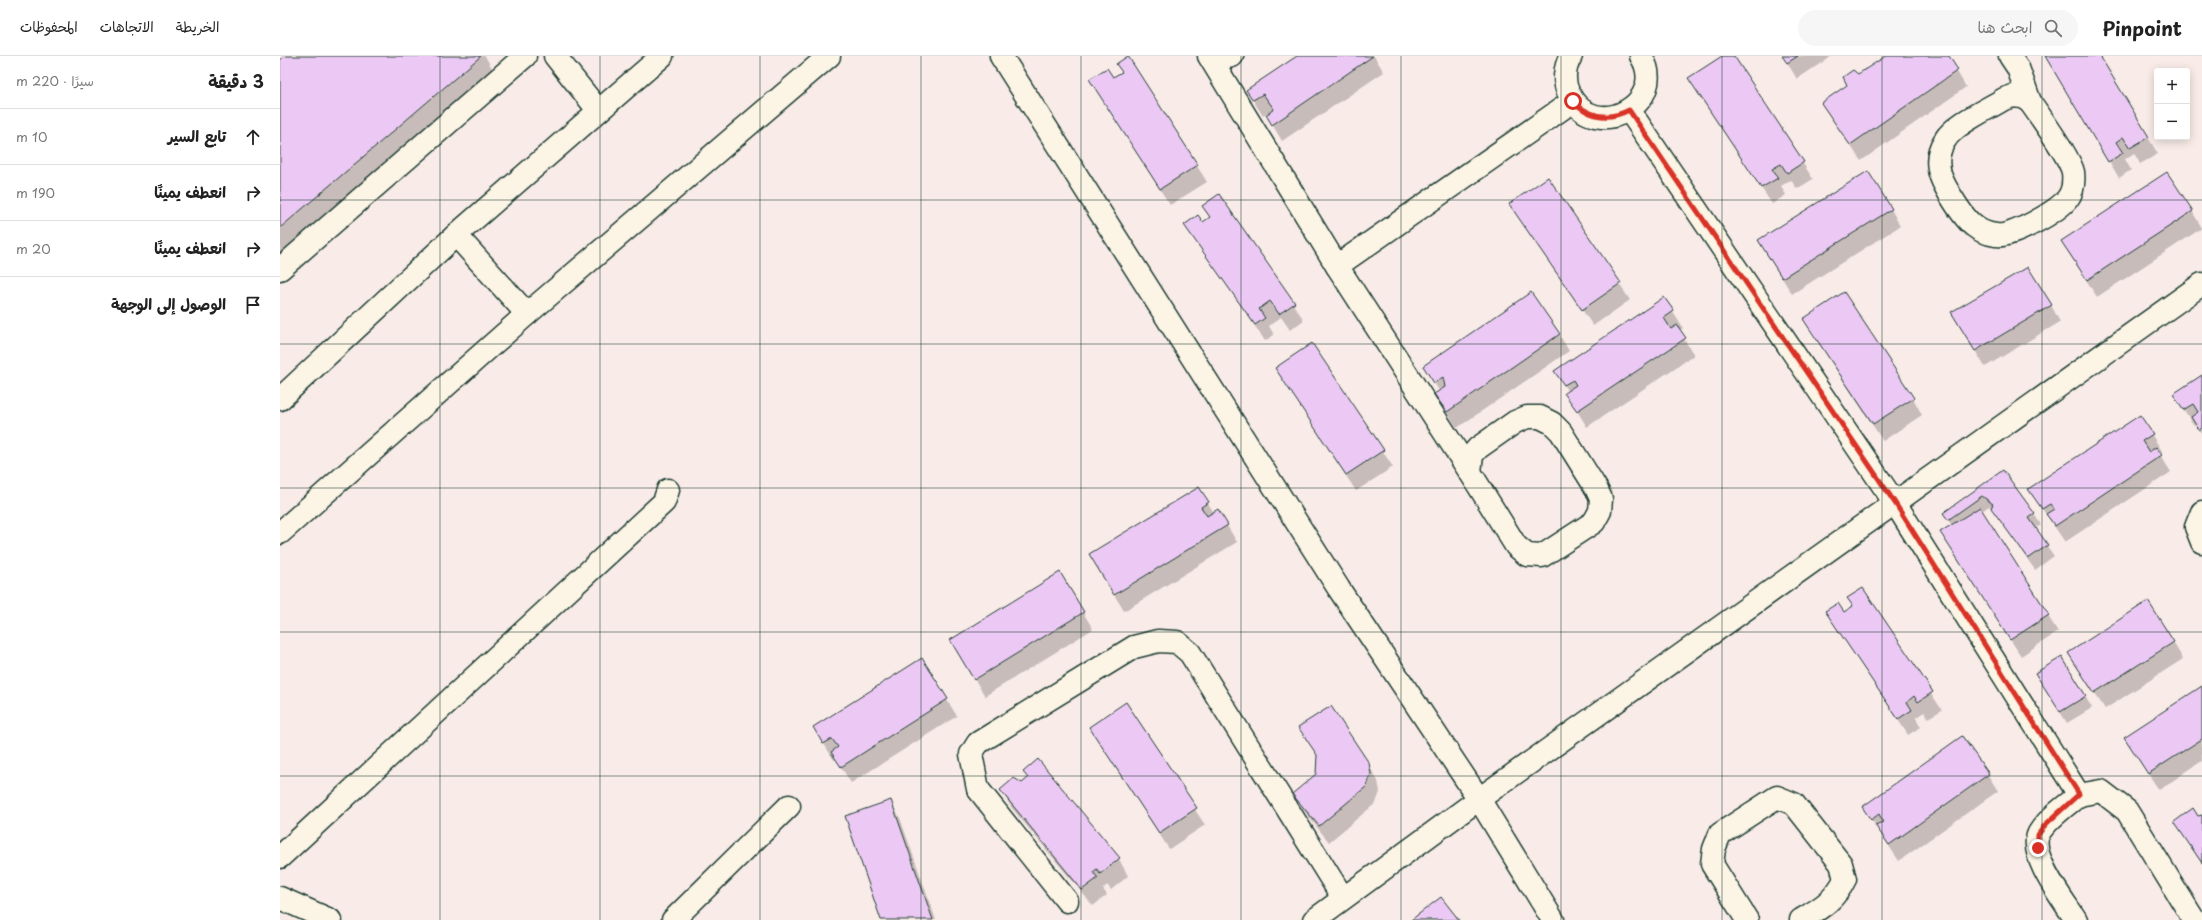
<!DOCTYPE html>
<html lang="ar">
<head>
<meta charset="utf-8">
<style>
  :root { --surface:#fff; --page:#f6f6f6; --text:#222; --muted:#767676; --line:#e0e0e0 }
  body { margin:0; font-family:"Playpen Sans","Playpen Sans Arabic",sans-serif; background:var(--page); color:var(--text); direction:rtl }
  .controls { position:absolute; right:12px; top:12px; display:grid; overflow:hidden; border-radius:4px; box-shadow:0 2px 10px #0003 }
  .controls button { width:36px; height:36px; display:grid; place-items:center; padding:0; border:0; border-bottom:1px solid var(--line); background:var(--surface); color:var(--text); font:20px sans-serif }
  .stop { position:absolute; width:12px; height:12px; margin:-9px; border:3px solid #d93025; border-radius:50%; background:#fff }
  .stop.end { background:#d93025; border-color:#fff; box-shadow:0 1px 4px #0008 }
  .list { margin:0; padding:0; list-style:none }
  h2 { display:flex; justify-content:space-between; align-items:center; height:52px; margin:0; padding:0 16px; font-size:17px }
  h2 small { font-size:13px; font-weight:400; color:var(--muted) }
  .list li { display:grid; grid-template-columns:26px 1fr auto; gap:12px; align-items:center; box-sizing:border-box; height:56px; padding:0 16px; border-top:1px solid var(--line) }
  .list b { display:block; font-size:15px; white-space:nowrap }
  .list em { font-size:13px; font-style:normal; color:var(--muted) }
  .icon { flex:none; width:22px; height:22px; fill:none; stroke:currentColor; stroke-width:2; stroke-linecap:round; stroke-linejoin:round }
  .map { position:relative; flex:none; width:1922px; height:864px; overflow:hidden; direction:ltr }
  header { display:flex; align-items:center; gap:24px; box-sizing:border-box; height:56px; padding:0 20px; background:var(--surface); border-bottom:1px solid var(--line) }
  header strong { font-size:19px }
  nav { display:flex; gap:22px; margin-inline-start:auto; font-size:14px }
  .search { width:280px; height:36px; background:var(--page); display:flex; align-items:center; gap:10px; box-sizing:border-box; padding:0 14px; border-radius:22px; color:var(--muted); font-size:15px }
  main { display:flex }
  aside { flex:1; background:var(--surface) }
  .map>svg:first-child { display:block }
  .shadow { fill:#0003 }
  .building { fill:#ecc9f4; stroke:#1f3d34 }
  .lines { fill:none; stroke-linecap:round; stroke-linejoin:round }
  .minor-casing { stroke:#1f3d34; stroke-width:25 }
  .primary-casing { stroke:#1f3d34; stroke-width:25 }
  .minor { stroke:#fcf5e5; stroke-width:22 }
  .primary { stroke:#fcf5e5; stroke-width:22 }
  .route { stroke:#d93025; stroke-width:5 }
  .grid { fill:none; stroke:#1f3d34; stroke-width:1; stroke-opacity:0.55 }
</style>
</head>
<body>
<header>
<strong>Pinpoint</strong>
<div class="search"><svg class="icon" aria-label="search" viewBox="0 0 24 24"><circle cx="10" cy="10" r="6"/><path d="M15 15l6 6"/></svg>ابحث هنا</div>
<nav><a>الخريطة</a><a>الاتجاهات</a><a>المحفوظات</a></nav>
</header>
<main>
<div class="map">
<svg width="1922" height="864" viewBox="0 0 1922 864">
  <rect width="100%" height="100%" fill="#f9ece8"/>
  <filter id="ink" filterUnits="userSpaceOnUse"><feTurbulence type="fractalNoise" baseFrequency=".025" numOctaves="2"/><feDisplacementMap in="SourceGraphic" scale="8" xChannelSelector="R" yChannelSelector="G"/><feConvolveMatrix kernelMatrix="1 2 1 2 8 2 1 2 1" color-interpolation-filters="sRGB"/></filter>
  <g filter="url(#ink)">
    <g class="shadow">
      <path d="M6,0H205L216,19L0,204V5Z"/>
      <path d="M1018,0H1094L1104,16L1002,85L986,58L983,60L967,35Z"/>
      <path d="M1443,0H1453L1533,123L1517,133L1511,124L1501,130L1506,139L1492,148L1419,39Z"/>
      <path d="M1503,0H1552L1517,23Z"/>
      <path d="M1608,0H1668L1686,31L1581,105L1542,47L1569,29L1578,20Z"/>
      <path d="M1767,0H1819L1878,98L1860,108L1854,97L1845,103L1851,114L1839,122Z"/>
      <path d="M832,22L917,110L927,126L890,149L820,40Z"/>
      <path d="M1267,122L1350,244L1313,270L1231,148Z"/>
      <path d="M938,140L1024,264L1010,274L1001,261L989,270L994,279L985,285L906,169L923,167L930,162L923,150Z"/>
      <path d="M1611,153L1620,170L1512,238L1489,201Z"/>
      <path d="M1912,155L1922,172L1817,241L1782,186Z"/>
      <path d="M1384,242L1403,272L1399,275L1414,299L1307,371L1286,337L1288,336L1275,315Z"/>
      <path d="M1771,249L1780,266L1705,311L1682,273Z"/>
      <path d="M1279,278L1289,295L1177,372L1156,339L1160,336L1144,311Z"/>
      <path d="M1534,280L1633,342L1642,359L1603,385Z"/>
      <path d="M1032,288L1113,411L1076,435L996,313Z"/>
      <path d="M1922,320V378L1916,369L1914,370L1894,338Z"/>
      <path d="M1860,360L1882,395L1879,397L1891,416L1785,486L1749,434Z"/>
      <path d="M1723,415L1754,458L1761,469L1755,473L1774,500L1755,514L1712,453L1709,450L1702,455L1778,576L1741,600L1671,493L1672,470L1664,457Z"/>
      <path d="M919,432L934,457L938,455L957,486L844,555L820,515Z"/>
      <path d="M780,518L813,573L705,640L680,600Z"/>
      <path d="M1582,533L1662,654L1648,662L1645,656L1636,662L1641,671L1628,679L1547,556L1564,558L1574,551Z"/>
      <path d="M1893,586L1903,603L1825,653L1799,614Z"/>
      <path d="M642,604L677,660L571,727L556,703L554,704L534,672Z"/>
      <path d="M1763,629L1805,640L1812,652L1787,667Z"/>
      <path d="M1922,631V705L1879,734L1855,698Z"/>
      <path d="M846,648L925,769L889,793L810,672Z"/>
      <path d="M1020,672L1088,708L1098,725L1100,736L1096,747L1049,786L1023,754L1014,738L1037,719L1038,701Z"/>
      <path d="M744,716L839,803L848,820L831,834L827,829L823,833L827,839L813,850L731,751L721,734L743,728L749,723Z"/>
      <path d="M1708,719L1718,735L1619,805L1583,751Z"/>
      <path d="M610,745L620,762L656,864H603Z"/>
      <path d="M1922,760V808L1895,766Z"/>
    </g>
    <g class="building">
      <path d="M5,0H201L0,172V4Z"/>
      <path d="M848,0L918,109L880,133L809,23L827,12L833,21L842,16L836,8Z"/>
      <path d="M1017,0H1093L992,69L986,59L994,53L983,38L973,44L966,34Z"/>
      <path d="M1442,0H1454L1524,106L1507,117L1501,108L1492,113L1498,122L1481,132L1408,22Z"/>
      <path d="M1502,0H1518L1507,7Z"/>
      <path d="M1606,0H1669L1678,14L1570,89L1541,47L1567,29L1563,21L1573,14L1578,18Z"/>
      <path d="M1765,0H1820L1869,81L1850,92L1843,81L1836,86L1843,97L1828,106Z"/>
      <path d="M1588,115L1612,153L1502,222L1478,184Z"/>
      <path d="M1887,116L1913,155L1807,224L1781,185Z"/>
      <path d="M1268,121L1341,227L1302,254L1229,148Z"/>
      <path d="M939,138L1015,247L999,258L990,245L979,253L985,262L975,269L904,169L918,159L923,166L930,161L922,150Z"/>
      <path d="M1748,211L1772,249L1695,295L1671,256Z"/>
      <path d="M1251,236L1280,278L1167,356L1154,338L1165,331L1163,321L1154,327L1143,310Z"/>
      <path d="M1564,236L1634,342L1593,368L1523,263Z"/>
      <path d="M1384,241L1394,255L1384,262L1391,273L1397,269L1406,282L1297,355L1284,337L1296,329L1293,324L1284,329L1274,315Z"/>
      <path d="M1032,287L1104,394L1066,419L995,312Z"/>
      <path d="M1922,319V372L1919,374L1911,361L1918,356L1913,348L1903,354L1893,338Z"/>
      <path d="M1860,359L1873,378L1862,385L1869,396L1876,391L1882,399L1775,470L1766,458L1774,453L1770,448L1762,453L1748,433Z"/>
      <path d="M1723,414L1755,458L1749,462L1768,489L1748,503L1711,452L1713,448L1702,440L1668,464L1663,457Z"/>
      <path d="M919,431L929,446L921,451L927,460L938,453L948,469L834,539L809,498Z"/>
      <path d="M1700,451L1769,559L1730,584L1660,476Z"/>
      <path d="M780,516L804,556L694,624L670,584Z"/>
      <path d="M1583,532L1653,636L1638,646L1634,640L1627,646L1632,654L1618,663L1545,555L1558,547L1564,556L1573,550L1567,542Z"/>
      <path d="M1868,545L1894,586L1814,637L1788,597Z"/>
      <path d="M1782,601L1806,640L1780,656L1755,617Z"/>
      <path d="M642,602L668,643L561,711L551,696L558,691L552,683L543,688L533,671Z"/>
      <path d="M1922,630V683L1868,718L1844,681Z"/>
      <path d="M846,646L917,752L879,777L809,671Z"/>
      <path d="M1051,650L1089,707L1091,718L1087,730L1039,770L1012,738L1036,718L1037,699L1018,671Z"/>
      <path d="M1682,680L1709,718L1609,789L1595,769L1603,766L1599,758L1591,764L1582,751Z"/>
      <path d="M758,703L840,802L820,818L817,813L813,816L818,822L802,834L720,734L734,722L742,727L748,722L743,716Z"/>
      <path d="M611,744L653,864H601L565,760Z"/>
      <path d="M1913,752L1918,760L1922,759V807L1894,766Z"/>
      <path d="M1161,841L1179,864H1131Z"/>
    </g>
    <g class="lines">
      <defs>
        <g id="minor">
          <path d="M275,0L318,54"/>
          <path d="M721,0L1059,533L1199,743L1273,864"/>
          <path d="M929,0L1057,210L1190,416"/>
          <path d="M931,0L939,3L952,0"/>
          <path d="M1291,0C1284,12 1283,26 1289,38C1315,89 1390,46 1361,0"/>
          <path d="M1730,0L1738,12L1750,46"/>
          <path d="M1733,40L1742,41L1750,46C1760,60 1790,102 1793,116C1794,125 1793,135 1788,142C1779,155 1731,182 1716,179C1708,178 1700,175 1694,170C1684,163 1660,126 1659,113C1657,103 1659,93 1665,84C1674,68 1708,53 1724,43Z"/>
          <path d="M1349,54L1615,447L1799,739L1821,735L1847,755L1914,864"/>
          <path d="M176,179L247,258"/>
          <path d="M1057,210L1293,45"/>
          <path d="M0,213L245,0"/>
          <path d="M1247,361H1260L1272,367L1281,376L1316,432L1321,443L1320,455L1314,466L1262,500L1247,499L1236,490L1190,416L1192,399L1198,392L1235,366Z"/>
          <path d="M1922,456L1916,471L1922,486"/>
          <path d="M0,477L247,258L549,0"/>
          <path d="M0,801L384,446L388,434"/>
          <path d="M0,842L50,864"/>
          <path d="M787,845L698,733L691,698L698,687L854,591L878,585L897,586L910,597L1063,842"/>
          <path d="M393,864L509,750"/>
          <path d="M1034,864L1199,743L1922,228"/>
          <path d="M1467,864L1432,808L1434,793L1440,778L1497,741L1514,748L1561,808L1565,823C1555,844 1541,852 1521,864"/>
          <path d="M1796,864C1785,846 1747,799 1759,777C1768,762 1786,750 1799,739"/>
        </g>
        <path id="primary" d="M0,343L176,179L382,0"/>
      </defs>
      <use href="#minor" class="minor-casing"/>
      <use href="#primary" class="primary-casing"/>
      <use href="#minor" class="minor"/>
      <use href="#primary" class="primary"/>
    </g>
  </g>
  <g class="lines" filter="url(#ink)">
    <path class="route" d="M1293,45C1310,62 1328,65 1349,54L1615,447L1799,738L1765,769L1758,779V792"/>
  </g>
  <path class="grid" d="M160,0V864M320,0V864M480,0V864M641,0V864M801,0V864M961,0V864M1121,0V864M1281,0V864M1442,0V864M1602,0V864M1762,0V864M0,144H1922M0,288H1922M0,432H1922M0,576H1922M0,720H1922"/>
</svg>
<div class="controls">
<button>+</button>
<button>−</button>
</div>
<div class="stop" style="left:1293px;top:45px"></div>
<div class="stop end" style="left:1758px;top:792px"></div>
</div>
<aside>
<h2>3 دقيقة<small>سيرًا · 220 m</small></h2>
<ul class="list">
<li><svg class="icon" aria-label="ahead" viewBox="0 0 24 24"><path d="M12 20V5M6 11l6-6 6 6"/></svg><div><b>تابع السير</b></div><em>10 m</em></li>
<li><svg class="icon" aria-label="right" viewBox="0 0 24 24"><path d="M7 20v-9h11M14 6l5 5-5 5"/></svg><div><b>انعطف يمينًا</b></div><em>190 m</em></li>
<li><svg class="icon" aria-label="right" viewBox="0 0 24 24"><path d="M7 20v-9h11M14 6l5 5-5 5"/></svg><div><b>انعطف يمينًا</b></div><em>20 m</em></li>
<li><svg class="icon" aria-label="arrive" viewBox="0 0 24 24"><path d="M6 21V4h12l-3 4 3 4H6"/></svg><div><b>الوصول إلى الوجهة</b></div></li>
</ul>
</aside>
</main>
</body>
</html>
